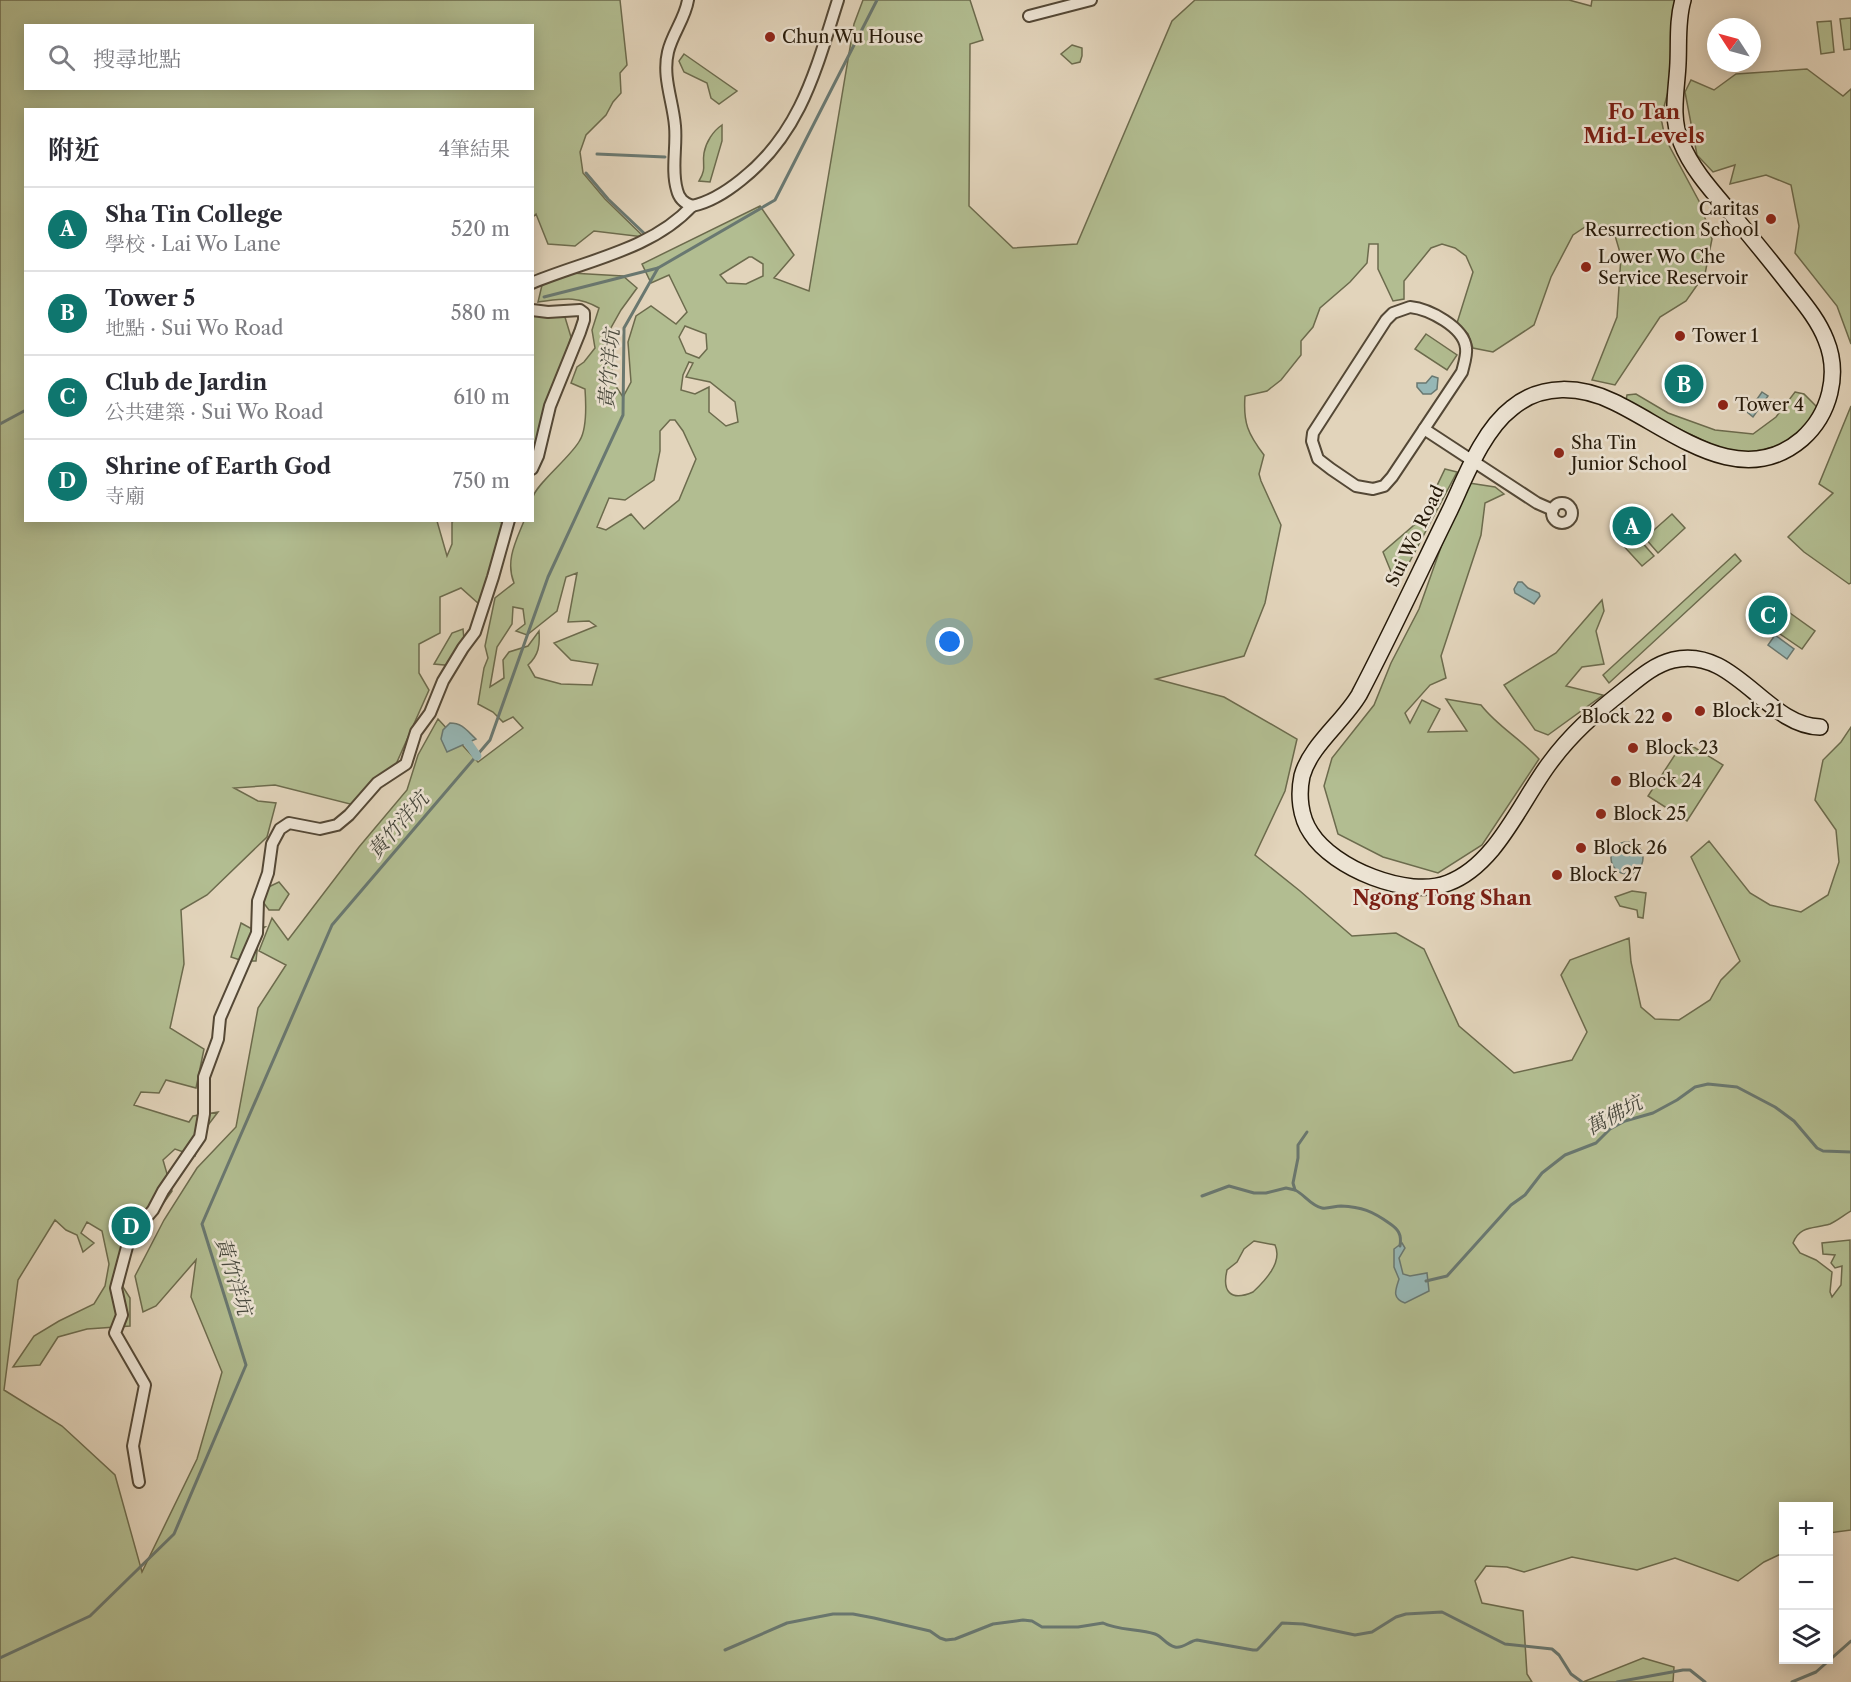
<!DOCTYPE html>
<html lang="zh-TW">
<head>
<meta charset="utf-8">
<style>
  :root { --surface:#fff; --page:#f7f7f7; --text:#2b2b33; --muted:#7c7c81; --line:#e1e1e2; --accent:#0f766e }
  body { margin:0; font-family:"Libre Caslon Text","Noto Serif TC",serif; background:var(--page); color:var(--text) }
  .controls { position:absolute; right:18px; bottom:18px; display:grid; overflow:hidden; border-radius:0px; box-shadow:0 3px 15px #0003 }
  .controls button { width:54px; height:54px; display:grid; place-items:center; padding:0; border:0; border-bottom:2px solid var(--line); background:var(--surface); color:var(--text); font:30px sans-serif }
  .compass { position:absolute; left:1707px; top:18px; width:54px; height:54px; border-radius:50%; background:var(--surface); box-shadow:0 3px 15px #0003; rotate:306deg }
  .you { position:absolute; left:950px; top:642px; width:21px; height:21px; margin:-15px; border:4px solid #fff; border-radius:50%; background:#1a73e8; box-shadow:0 0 0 9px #1a73e833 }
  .badge { display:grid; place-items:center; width:39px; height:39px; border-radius:50%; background:var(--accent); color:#fff; font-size:20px; font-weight:700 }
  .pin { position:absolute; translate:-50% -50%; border:3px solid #fff; box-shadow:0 2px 6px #0006 }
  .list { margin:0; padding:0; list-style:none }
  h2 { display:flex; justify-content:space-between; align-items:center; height:78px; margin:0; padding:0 24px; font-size:26px }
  h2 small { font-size:20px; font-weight:400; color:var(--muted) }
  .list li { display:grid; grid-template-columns:39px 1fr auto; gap:18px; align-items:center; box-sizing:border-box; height:84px; padding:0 24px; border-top:2px solid var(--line) }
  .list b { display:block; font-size:22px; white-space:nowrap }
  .list p { margin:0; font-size:20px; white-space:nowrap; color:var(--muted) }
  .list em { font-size:20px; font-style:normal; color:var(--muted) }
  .icon { flex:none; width:33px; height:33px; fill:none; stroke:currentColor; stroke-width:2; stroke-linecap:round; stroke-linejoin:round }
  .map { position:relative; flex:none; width:1851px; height:1682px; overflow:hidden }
  .search { position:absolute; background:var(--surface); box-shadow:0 3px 15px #0003; left:24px; top:24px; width:510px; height:66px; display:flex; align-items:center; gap:15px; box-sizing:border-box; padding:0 21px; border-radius:0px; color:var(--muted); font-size:22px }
  .panel { position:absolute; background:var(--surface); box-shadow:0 3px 15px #0003; left:24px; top:108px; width:510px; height:414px; border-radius:0px }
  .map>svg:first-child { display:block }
  .green { fill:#b2bd91; stroke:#6c6b4d; stroke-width:1.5; fill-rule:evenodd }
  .water { fill:#96b7b6; stroke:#697871; stroke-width:1.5 }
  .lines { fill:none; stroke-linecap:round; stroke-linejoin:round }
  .stream { stroke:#697871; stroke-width:3 }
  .canal { stroke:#96b7b6; stroke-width:9 }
  .street-casing { stroke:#544836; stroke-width:14 }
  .secondary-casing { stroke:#251909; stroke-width:18 }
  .street { stroke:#ece3d3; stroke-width:10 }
  .secondary { stroke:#ece3d3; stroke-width:15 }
  .poi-dot { fill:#8f2418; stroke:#ece3d3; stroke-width:2 }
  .labels { text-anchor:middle; stroke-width:5; stroke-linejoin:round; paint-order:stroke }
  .poi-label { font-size:18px; fill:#251909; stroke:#ece3d3; text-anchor:start }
  .street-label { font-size:18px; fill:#251909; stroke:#ece3d3 }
  .water-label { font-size:20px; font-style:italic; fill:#47483d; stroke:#ece3d3 }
  .neighbourhood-label { font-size:20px; font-weight:bold; fill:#7a1f14; stroke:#ece3d3 }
  .quarter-label { font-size:21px; font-weight:bold; fill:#7a1f14; stroke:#ece3d3 }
</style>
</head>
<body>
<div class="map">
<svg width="1851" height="1682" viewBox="0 0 1851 1682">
  <rect width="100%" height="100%" fill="#e2d4bb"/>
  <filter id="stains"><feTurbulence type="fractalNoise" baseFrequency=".00333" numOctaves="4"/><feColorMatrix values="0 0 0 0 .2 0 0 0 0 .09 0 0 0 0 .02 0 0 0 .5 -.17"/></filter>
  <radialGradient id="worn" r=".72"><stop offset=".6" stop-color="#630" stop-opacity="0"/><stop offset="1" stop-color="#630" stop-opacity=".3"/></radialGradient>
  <g class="green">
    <path d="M0,0H620L627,65L620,73L621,93L613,102L606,115L586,135L580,152L583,173L605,199L644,237L594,231L575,246L548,244L536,214L533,217L532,110H26V520L437,521L447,556L452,544V522L454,521H498L512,525L479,604L461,588L440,597V633L419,644V673L429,690L393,771L354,805L275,785L234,788L258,801L276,803L267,837L207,895L181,910L184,964L170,1028L204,1049L196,1088L166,1080L159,1093L141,1092L134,1105L189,1122L193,1116L218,1112L202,1133L195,1156L175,1149L163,1160L172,1191L133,1246L126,1267L123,1287L130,1298V1326L87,1329L58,1337L40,1365L13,1367L34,1336L59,1321L94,1304L105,1286L109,1264L102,1231L87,1222L81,1233L94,1243L83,1252L77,1235L66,1230L55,1220L18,1280L4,1390L62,1426L115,1475L142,1572L197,1459L222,1372L191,1297L196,1260L156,1306L143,1312L135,1276L164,1220L197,1168L236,1127L258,1008L286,965L259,951L272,918L288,940L359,847L407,790L418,755L438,719L478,762L523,728L513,717L503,722L493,712L478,704L484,668L488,658L485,646L495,598L514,583C505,561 516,541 524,521L532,520C533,513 531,504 533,497C536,484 572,456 580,440C587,428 586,403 585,389L571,383L577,367L584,362L595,348L592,330L599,308C577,295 562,299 538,302L542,285L571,273L623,276L637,288L621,310L603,342L611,351L613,382L623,397L631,382L628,342L636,316L651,306L676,324L687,312L669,275L651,283L642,264L760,206L794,255L774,278L809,291L854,24L863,0H970L983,40L970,44L969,206L1013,248L1077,244L1172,21L1195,0H1569L1591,6L1592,0H1678L1672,77L1661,118L1665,138L1700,203L1712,239L1705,274L1686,301L1660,317L1615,385L1592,380L1617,317L1621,256L1614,232L1591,223L1573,235L1551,277L1534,325L1493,352L1473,348L1468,334L1457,323L1473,272L1466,256L1455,248L1442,244L1431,248L1404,281V299L1393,301L1378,269V244H1369L1367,263L1350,282L1320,308L1313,327L1301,341V355L1281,380L1267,391L1245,396C1243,423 1248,434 1264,455L1259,474L1261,481L1281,525L1265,603L1244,656L1156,679L1224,697L1297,739L1285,791L1255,855L1300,891L1352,936L1396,933L1424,949L1459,1026L1514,1073L1572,1060L1587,1032L1561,975L1570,960L1629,938L1631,962L1641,1007L1655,1019L1679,1020L1710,1000L1721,980L1740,961L1691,857L1709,841L1750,893L1770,905L1801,912L1828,895L1839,862L1836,830L1815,800L1823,760L1841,742L1851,727V1211C1844,1215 1837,1221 1830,1224C1814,1229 1800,1225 1793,1243L1800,1253L1816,1260L1832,1272L1830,1292L1832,1297L1841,1285L1842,1266L1835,1268L1831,1263L1835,1255L1823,1254L1822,1243L1850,1240L1851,1530L1829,1533L1828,1506H1784L1783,1553L1764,1562L1738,1581L1675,1558L1637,1570L1572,1557L1524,1572L1507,1567L1486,1566L1475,1581L1482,1603L1523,1611L1527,1674L1532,1682H0ZM26,26H532V88H26ZM749,257H752L763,264V276L746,284L727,283L720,275ZM685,326L706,334L707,349L699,358L686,353L679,337ZM689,362L693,363L686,377L710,382L735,402L738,422L726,426L709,412V387L695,394L681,390L683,375ZM670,420H675L683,431L696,459L679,500L644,529L631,514L606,530L597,527L609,498L625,500L654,480L660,451V431ZM577,573L568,622L589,621L596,626L554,643L571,660L598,664L592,685L561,684L535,677L528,665C539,655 540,645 539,631L528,646L509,652L503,660L504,678L490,687L497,647L512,624L513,607L523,609L525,624L516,631L527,635L557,611L566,577ZM1254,1241L1275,1245C1283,1262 1264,1282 1253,1292C1230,1302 1222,1291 1227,1270L1237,1262L1244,1249Z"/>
    <path d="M1851,18V49L1844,50L1840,19Z"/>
    <path d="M1831,21L1834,52L1821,54L1817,22Z"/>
    <path d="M1072,45L1082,48V56L1080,62L1072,64L1061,54Z"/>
    <path d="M684,54L737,91L719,104L711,98L707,83L684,72L679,61Z"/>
    <path d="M1807,69L1843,96L1851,89V344L1837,306L1795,253L1799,226L1791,185L1766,175L1730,184L1735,165L1713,172L1697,155L1685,92L1691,80L1714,90L1736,74Z"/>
    <path d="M722,125V141L710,182L699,181C707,168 702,165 704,153C706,142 713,131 722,125Z"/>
    <path d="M532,307L564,314L571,337L537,452L532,438Z"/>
    <path d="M1426,334L1457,355L1447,370L1415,349Z"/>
    <path d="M1795,392L1804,394L1818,408L1805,428L1788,444L1741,454L1717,447L1633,407L1626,400L1627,395L1636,394L1668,413L1715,430L1753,434L1776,417Z"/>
    <path d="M1851,406V583L1849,584L1804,552L1788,537L1833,493L1819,484Z"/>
    <path d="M1445,469L1457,472L1409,563L1392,574L1383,552L1421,519Z"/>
    <path d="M1469,483L1495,487L1504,494L1485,503L1481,535L1441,656L1446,678L1430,685L1405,713L1410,723L1422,700L1440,709L1428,732L1467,731L1446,699L1481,705C1497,726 1521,739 1539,759L1482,845L1438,873L1383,857L1338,834L1324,786L1332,758L1374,705L1391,663L1419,609L1446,533Z"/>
    <path d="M1672,514L1685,528L1658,553L1645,538Z"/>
    <path d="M1632,531L1654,556L1642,566L1620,542Z"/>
    <path d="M1735,554L1741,561L1609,683L1603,675Z"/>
    <path d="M1602,600L1604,611L1596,631L1604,664L1582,667L1566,686L1603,695L1548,735L1535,730L1504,685L1556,653Z"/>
    <path d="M1783,608L1815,631L1802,649L1777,632L1771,624Z"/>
    <path d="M463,629L465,650L455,666L434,664L452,633Z"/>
    <path d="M1684,741L1723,765L1687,821L1648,796Z"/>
    <path d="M279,882L289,894L279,910H269L256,893Z"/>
    <path d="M1632,891L1646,893L1643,918L1638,917L1637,910L1620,906L1615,897Z"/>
    <path d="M241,923L250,928L265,927L259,932L256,961H243L231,957Z"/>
    <path d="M1643,1658L1674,1667L1673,1682H1583Z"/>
  </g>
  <g class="water">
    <path d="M1432,376L1438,378L1437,389L1431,394H1423L1417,387V383H1426Z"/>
    <path d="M1762,392L1768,396L1753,417L1747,412L1748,410L1745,407L1752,400L1755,402Z"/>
    <path d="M1518,582H1522L1528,588L1539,593L1540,596L1534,604L1515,593L1514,589Z"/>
    <path d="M1775,635L1794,649L1787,659L1768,645Z"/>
    <path d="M450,723C463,723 467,731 476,739L447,752L441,739L443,730Z"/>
    <circle cx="1627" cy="858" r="16"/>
    <path d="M1402,1243L1405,1248L1399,1258L1403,1274L1410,1276L1427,1273L1429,1291L1405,1303C1391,1298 1396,1289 1399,1279L1394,1267V1249Z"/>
  </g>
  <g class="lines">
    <g class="stream">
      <path d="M597,154L665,157"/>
      <path d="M586,173L608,199L647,236"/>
      <path d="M544,297L658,268"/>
      <path d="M0,424L26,410"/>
      <path d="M1307,1132L1298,1145V1158L1293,1183L1295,1190C1304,1194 1311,1206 1322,1208C1328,1209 1335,1206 1341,1206C1362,1207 1372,1211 1389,1223C1398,1229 1402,1234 1400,1246"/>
      <path d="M1202,1196L1229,1186L1254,1193H1266L1286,1188L1295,1190"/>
      <path d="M1426,1281L1447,1276L1511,1205L1525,1195L1542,1173L1565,1155L1596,1143L1610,1129L1625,1121L1653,1113L1677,1100L1695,1087L1708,1084L1737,1087L1775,1107L1794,1121L1817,1148L1823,1151L1851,1152"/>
      <path d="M725,1650L787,1623L833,1614H853L874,1618L930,1631L940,1638L946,1640L955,1639L993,1624L1023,1620L1032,1621L1042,1627H1078L1103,1623C1116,1630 1139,1629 1155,1634C1163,1637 1166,1645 1175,1647C1183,1649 1189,1641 1197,1640L1253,1650H1257L1261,1646L1282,1623L1303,1624L1355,1635L1372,1632L1396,1617L1406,1614L1442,1612L1505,1644L1552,1649L1559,1655L1571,1674L1582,1682"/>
      <path d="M0,1658L90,1616L174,1534L246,1365L202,1224L332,925L490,740L548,577L623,415L624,328L658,268L775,200L877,0"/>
      <path d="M1617,1682L1683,1670H1690L1705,1682"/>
      <path d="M1792,1682L1816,1672L1851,1641"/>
    </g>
    <path class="canal" d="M461,733L477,756"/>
    <defs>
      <g id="street">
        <path d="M688,0C685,19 672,34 668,52C662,77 673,101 675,126C677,147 671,170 677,190C679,199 684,203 692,206"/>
        <path d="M1029,16L1091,0"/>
        <path d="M692,206C711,202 726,192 741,180C801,133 816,69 838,0"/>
        <path d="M532,283C587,260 651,250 692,206"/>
        <path d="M1410,307C1429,309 1464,327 1466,348C1467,355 1464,364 1462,372L1392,477L1384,486L1373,489L1356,486L1331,469L1318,459L1312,441L1313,433L1386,320L1393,313Z"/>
        <path d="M532,310L548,312L580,310L584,313V320L580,332L550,406L538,456L532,469"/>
        <path d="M1424,429L1537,503L1553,510"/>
        <circle cx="1562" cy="513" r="10"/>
        <path d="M139,1482L133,1446L145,1385L115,1333L122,1315L116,1288L128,1243L134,1232L153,1210L163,1191L200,1137L204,1114V1077L218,1039L220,1018L257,933L258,901L268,873L272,844L280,829L289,823L320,829L337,825L349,815L377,783L406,764L416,732L430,713L443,681L463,648L475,632L493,577L509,520"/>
      </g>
      <path id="secondary" d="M1683,0C1677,20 1679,42 1678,63C1677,89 1670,117 1681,142C1691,168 1712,191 1730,212C1752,238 1774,265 1795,292C1807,307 1819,322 1826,340C1840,374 1830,414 1802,439C1740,492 1671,429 1614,402C1581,386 1542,383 1512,408C1483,430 1465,478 1450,510C1420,571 1391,634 1359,695C1343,722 1310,746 1302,776C1298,795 1300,817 1311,833C1333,868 1408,899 1448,883C1496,865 1520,803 1549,764C1570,735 1595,713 1623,691C1638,679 1653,665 1673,660C1734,645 1766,726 1820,727"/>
    </defs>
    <use href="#street" class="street-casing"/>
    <use href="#secondary" class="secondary-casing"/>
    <use href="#street" class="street"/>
    <use href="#secondary" class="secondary"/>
  </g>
  <g class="poi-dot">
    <circle cx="770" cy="37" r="6"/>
    <circle cx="1771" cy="219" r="6"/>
    <circle cx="1586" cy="267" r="6"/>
    <circle cx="1680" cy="336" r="6"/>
    <circle cx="1723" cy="405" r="6"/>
    <circle cx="1559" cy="453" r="6"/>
    <circle cx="1700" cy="711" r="6"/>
    <circle cx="1667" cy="717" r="6"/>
    <circle cx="1633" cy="748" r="6"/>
    <circle cx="1616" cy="781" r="6"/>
    <circle cx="1601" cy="814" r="6"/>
    <circle cx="1581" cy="848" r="6"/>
    <circle cx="1557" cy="875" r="6"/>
  </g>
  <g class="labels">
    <g class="poi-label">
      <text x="782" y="43">Chun Wu House</text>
      <text x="1759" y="215" text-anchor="end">Caritas<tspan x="1759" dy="21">Resurrection School</tspan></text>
      <text x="1598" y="263">Lower Wo Che<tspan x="1598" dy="21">Service Reservoir</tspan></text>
      <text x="1692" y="342">Tower 1</text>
      <text x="1735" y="411">Tower 4</text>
      <text x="1571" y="449">Sha Tin<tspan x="1571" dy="21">Junior School</tspan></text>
      <text x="1712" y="717">Block 21</text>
      <text x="1655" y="723" text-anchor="end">Block 22</text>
      <text x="1645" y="754">Block 23</text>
      <text x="1628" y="787">Block 24</text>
      <text x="1613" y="820">Block 25</text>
      <text x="1593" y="854">Block 26</text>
      <text x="1569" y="881">Block 27</text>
    </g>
    <g class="street-label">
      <text transform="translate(1415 536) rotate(-64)" y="6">Sui Wo Road</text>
    </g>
    <g class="water-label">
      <text transform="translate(609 369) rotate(-86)" y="7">黃竹洋坑</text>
      <text transform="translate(398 825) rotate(-49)" y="7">黃竹洋坑</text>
      <text transform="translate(1614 1115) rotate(-28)" y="7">萬佛坑</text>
      <text transform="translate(234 1276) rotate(73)" y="7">黃竹洋坑</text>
    </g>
    <g class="neighbourhood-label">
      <text x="1442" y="905">Ngong Tong Shan</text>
    </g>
    <g class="quarter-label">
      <text x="1644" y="119">Fo Tan<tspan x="1644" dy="24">Mid-Levels</tspan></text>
    </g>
  </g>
  <rect width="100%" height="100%" filter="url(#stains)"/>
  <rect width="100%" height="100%" fill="url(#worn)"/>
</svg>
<div class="controls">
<button>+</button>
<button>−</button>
<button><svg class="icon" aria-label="layers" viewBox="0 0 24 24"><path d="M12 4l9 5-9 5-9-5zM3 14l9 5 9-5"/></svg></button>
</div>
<svg class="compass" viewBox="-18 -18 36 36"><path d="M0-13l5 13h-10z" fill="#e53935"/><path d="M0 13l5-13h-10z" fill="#7c7c81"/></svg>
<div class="you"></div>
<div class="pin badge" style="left:1632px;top:526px">A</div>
<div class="pin badge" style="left:1684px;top:384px">B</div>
<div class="pin badge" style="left:1768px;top:615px">C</div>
<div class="pin badge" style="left:131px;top:1226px">D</div>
<div class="search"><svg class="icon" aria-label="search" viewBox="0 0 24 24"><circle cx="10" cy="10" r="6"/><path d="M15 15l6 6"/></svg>搜尋地點</div>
<section class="panel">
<h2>附近<small>4筆結果</small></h2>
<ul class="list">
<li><span class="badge">A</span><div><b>Sha Tin College</b><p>學校 · Lai Wo Lane</p></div><em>520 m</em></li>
<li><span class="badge">B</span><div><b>Tower 5</b><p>地點 · Sui Wo Road</p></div><em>580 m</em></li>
<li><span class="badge">C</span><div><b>Club de Jardin</b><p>公共建築 · Sui Wo Road</p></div><em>610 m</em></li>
<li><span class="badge">D</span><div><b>Shrine of Earth God</b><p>寺廟</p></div><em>750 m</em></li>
</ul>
</section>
</div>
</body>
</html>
